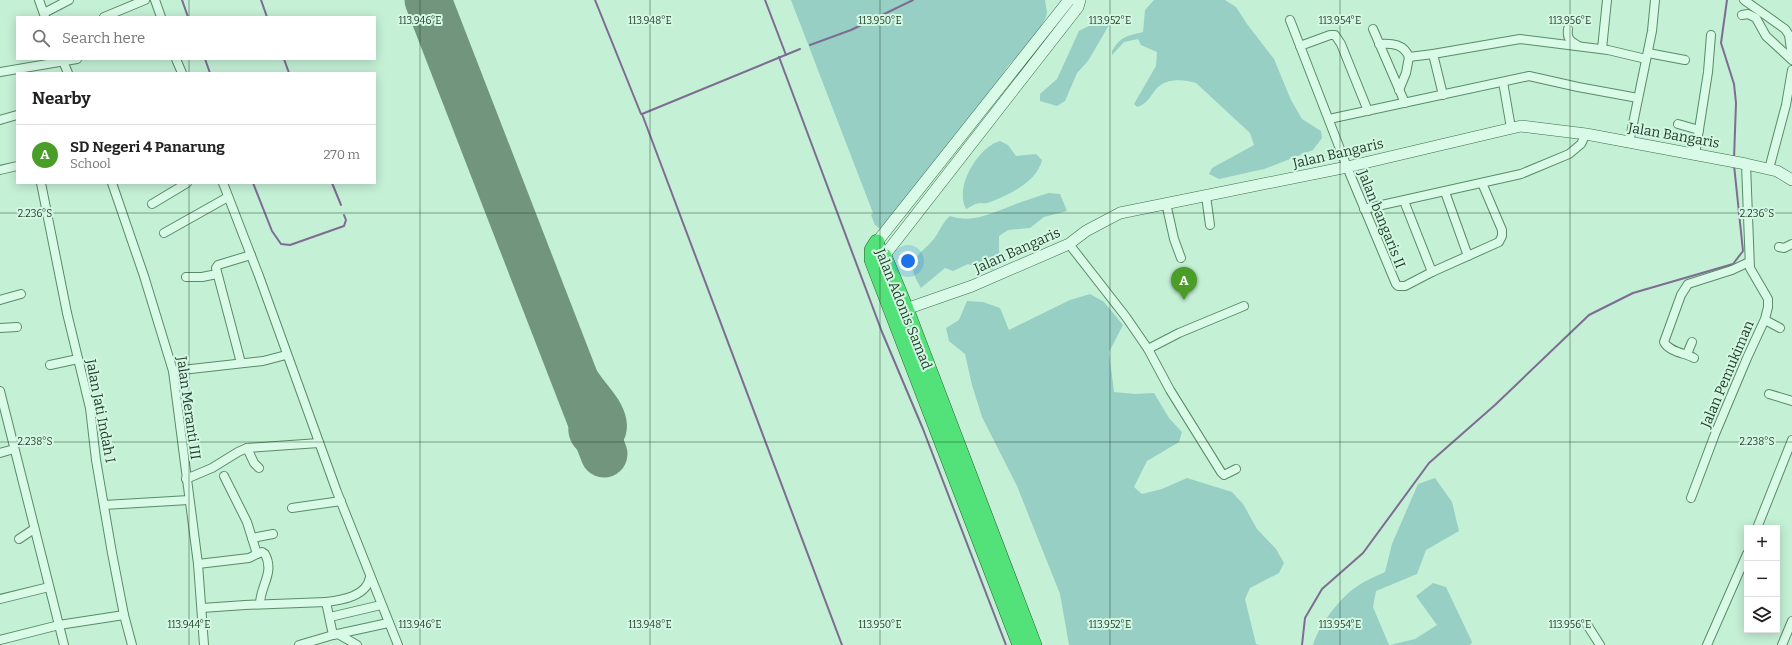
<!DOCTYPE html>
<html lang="en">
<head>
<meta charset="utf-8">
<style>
  :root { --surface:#fff; --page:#f6f6f6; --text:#222; --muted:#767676; --line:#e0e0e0; --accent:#4a9d27 }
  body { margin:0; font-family:Bitter,serif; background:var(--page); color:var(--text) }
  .controls { position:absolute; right:12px; bottom:12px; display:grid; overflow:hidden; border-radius:0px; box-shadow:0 2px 10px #0003 }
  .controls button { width:36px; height:36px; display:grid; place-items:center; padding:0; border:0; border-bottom:1px solid var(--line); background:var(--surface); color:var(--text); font:20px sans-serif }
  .you { position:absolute; left:908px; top:261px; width:14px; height:14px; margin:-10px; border:3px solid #fff; border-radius:50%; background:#1a73e8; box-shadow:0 0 0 6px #1a73e833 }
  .badge { display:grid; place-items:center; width:26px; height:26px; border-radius:50%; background:var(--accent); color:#fff; font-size:13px; font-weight:700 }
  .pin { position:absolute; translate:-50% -33px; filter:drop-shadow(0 1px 2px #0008) }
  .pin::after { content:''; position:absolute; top:21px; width:14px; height:12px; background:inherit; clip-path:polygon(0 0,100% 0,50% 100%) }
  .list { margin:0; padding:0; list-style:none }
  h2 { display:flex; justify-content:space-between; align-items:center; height:52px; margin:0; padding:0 16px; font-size:17px }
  h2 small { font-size:13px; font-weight:400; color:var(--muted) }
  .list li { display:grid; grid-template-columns:26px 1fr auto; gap:12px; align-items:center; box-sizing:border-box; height:60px; padding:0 16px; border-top:1px solid var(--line) }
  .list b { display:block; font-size:15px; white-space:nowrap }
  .list p { margin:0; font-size:13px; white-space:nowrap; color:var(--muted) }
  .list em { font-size:13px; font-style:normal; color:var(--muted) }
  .icon { flex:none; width:22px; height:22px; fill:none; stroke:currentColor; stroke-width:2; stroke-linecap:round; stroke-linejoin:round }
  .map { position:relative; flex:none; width:1792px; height:645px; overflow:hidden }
  .search { position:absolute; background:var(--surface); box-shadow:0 2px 10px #0003; left:16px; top:16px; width:360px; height:44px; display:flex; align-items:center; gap:10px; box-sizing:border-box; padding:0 14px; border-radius:0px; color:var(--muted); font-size:15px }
  .panel { position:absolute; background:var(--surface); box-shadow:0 2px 10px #0003; left:16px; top:72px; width:360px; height:112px; border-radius:0px }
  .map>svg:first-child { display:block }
  .green { fill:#97cfc5 }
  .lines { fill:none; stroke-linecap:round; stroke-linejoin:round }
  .stream { stroke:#7e6c92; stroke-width:2 }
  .taxiway { stroke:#71967d; stroke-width:19 }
  .runway { stroke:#71967d; stroke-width:47 }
  .street-casing { stroke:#598c66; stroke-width:10 }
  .secondary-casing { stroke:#3d6d47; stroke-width:12 }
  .highway-casing { stroke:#2e5935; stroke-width:16 }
  .street { stroke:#d8fae6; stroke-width:8 }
  .secondary { stroke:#d8fae6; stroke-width:11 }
  .highway { stroke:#52e279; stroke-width:15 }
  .ticks { fill:none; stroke:#1e3b24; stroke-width:1; stroke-opacity:0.45 }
  .labels { text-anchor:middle; stroke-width:4; stroke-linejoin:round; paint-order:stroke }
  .street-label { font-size:14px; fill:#1e3b24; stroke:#d4f7e3 }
  .ticks-label { font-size:10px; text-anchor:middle; fill:#1e3b24; stroke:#d4f7e3; stroke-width:4; stroke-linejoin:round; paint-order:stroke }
</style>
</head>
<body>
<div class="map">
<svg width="1792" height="645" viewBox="0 0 1792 645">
  <rect width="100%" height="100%" fill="#c4f0d6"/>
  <g class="green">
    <path d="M791,0H1045L1047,12L1046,17L1035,37L1008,66L981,107L884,227L879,228L875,225L871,215L873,213Z"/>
    <path d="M1154,0H1225L1236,7L1247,24L1274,59L1291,100L1302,119L1321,131L1322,138L1313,150L1264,169L1219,179L1209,174L1212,168L1254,145L1250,133L1196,83C1184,79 1166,78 1157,88C1149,97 1149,103 1137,107L1134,104L1156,66L1157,52L1141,45L1138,39L1124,42L1112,55V51C1121,36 1127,36 1143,32L1145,10Z"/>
    <path d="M1098,21L1107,22L1109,25L1088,61L1077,73L1065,101L1057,106L1040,101V94L1057,79L1079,31Z"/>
    <path d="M1000,141L1008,145L1016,156L1036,154L1042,160C1037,182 1009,195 990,202C986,204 984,203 980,203C976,203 970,207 966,209C954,187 978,147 1000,141Z"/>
    <path d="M1049,193L1060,194L1067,211L1044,217L1030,228L1008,230L999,236V251L1002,257L992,270H983L968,264L953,271L945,268L921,288C917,281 912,273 913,265C914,255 926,249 932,241C939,234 942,222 950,216C974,224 994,212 1016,204C1027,200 1038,196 1049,193Z"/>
    <path d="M1090,294L1104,302L1123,325L1109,352L1114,392L1135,394L1154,393L1169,418L1182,432L1179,442L1147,461L1134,487L1142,494L1162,489L1187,478L1232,492L1243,504L1257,529L1276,549L1284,563L1279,573L1250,588L1245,599L1256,644L1259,645H1069L1060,594L1017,486L982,417L972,385L965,354L949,341L946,328L959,320L967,301L983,302L1000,308L1009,330L1070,300Z"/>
    <path d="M1435,478L1452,502L1459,531L1426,550L1417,574L1376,591L1373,607L1389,645H1313C1318,627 1337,602 1352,590C1362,582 1374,577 1385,572L1392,544L1418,484Z"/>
    <path d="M1433,583L1446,587L1472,642L1470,645H1390L1415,639L1437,625L1416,596Z"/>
  </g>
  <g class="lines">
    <g class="stream">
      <path d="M182,0L188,17"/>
      <path d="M261,0L267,17"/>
      <path d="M595,0L641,114"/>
      <path d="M765,0L786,55"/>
      <path d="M1727,0L1721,43L1734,84L1736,103L1734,159"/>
      <path d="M810,45L851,30L913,0"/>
      <path d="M800,49L642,114L842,645"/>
      <path d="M779,57L882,332L923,429L1006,645"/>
      <path d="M205,59L210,73"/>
      <path d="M284,59L289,73"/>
      <path d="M253,183L272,231L281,244L290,245L344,226L346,220L344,215"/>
      <path d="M332,183L341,205"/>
      <path d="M1302,645L1305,618L1322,589L1363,553L1429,463L1495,405L1589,315L1633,293L1733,264L1743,251L1734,165"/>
    </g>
    <path class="taxiway" d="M556,330C568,348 581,365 594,383C603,395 614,406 617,421C619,432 614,442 604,447C592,453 576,441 578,427C579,421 583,416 587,412"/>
    <path class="runway" d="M428,0L604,454"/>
    <defs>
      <g id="street">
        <path d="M39,0L45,17"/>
        <path d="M155,0L161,17"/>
        <path d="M1744,0L1785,29L1789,35L1792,57"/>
        <path d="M44,13L69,0"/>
        <path d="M1742,15L1748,14L1756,18L1766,36L1792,60"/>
        <path d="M104,17L145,0"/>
        <path d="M1290,20L1347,167L1396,284L1398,286H1405L1432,272L1499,242L1502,236V230L1482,183"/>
        <path d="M1373,29L1405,103"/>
        <path d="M1568,29C1567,38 1569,40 1577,45"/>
        <path d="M1379,44C1392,43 1404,44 1409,57L1433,54"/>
        <path d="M1300,46L1330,35H1335L1341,44L1368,111"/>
        <path d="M1602,49L1607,0"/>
        <path d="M1648,53L1685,60"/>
        <path d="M62,59L68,73"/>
        <path d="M176,59L182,73"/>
        <path d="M0,72L77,59"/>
        <path d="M1503,82L1511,128"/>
        <path d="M1399,90L1406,73L1409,57"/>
        <path d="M1443,95L1433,54L1520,39L1608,50L1646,59"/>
        <path d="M1329,119L1529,76L1578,87L1638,98"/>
        <path d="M0,120L17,115"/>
        <path d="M1678,124L1699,130"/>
        <path d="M1629,143L1652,31L1655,0"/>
        <path d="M1695,155L1708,72L1711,35"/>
        <path d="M1769,169L1786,105L1792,70"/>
        <path d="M0,170L17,166"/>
        <path d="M41,183L67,313L90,408L96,460L112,553L124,615L132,645"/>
        <path d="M112,183L144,276L173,371L198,564L204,645"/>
        <path d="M223,183L259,276L337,492L398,645"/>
        <path d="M1445,192L1468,256"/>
        <path d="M1206,196L1210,225"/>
        <path d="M1404,201L1432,272"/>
        <path d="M1166,203L1174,239L1181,258"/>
        <path d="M152,204L187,183"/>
        <path d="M1364,209L1521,174L1569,154L1581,144L1586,134"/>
        <path d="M164,233L228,197"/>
        <path d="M1069,244L1126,317L1148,349L1170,390L1221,472L1224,475L1236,469"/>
        <path d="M1779,247L1784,248L1792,244"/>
        <path d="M186,277H202L217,274"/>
        <path d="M0,300L21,294"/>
        <path d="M1765,320L1780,328"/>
        <path d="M0,328L17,327"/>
        <path d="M1148,349L1179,333L1244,306"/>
        <path d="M1687,354L1692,342"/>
        <path d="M1694,358C1685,353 1669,352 1664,342L1681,295L1688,284L1732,270L1749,262"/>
        <path d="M241,363L216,268L218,265L251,255"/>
        <path d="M50,365L78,359"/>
        <path d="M173,371L263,361L286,355"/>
        <path d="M0,391L64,645"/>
        <path d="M1769,394L1792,401"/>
        <path d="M247,448L254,463L259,468"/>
        <path d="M0,453L14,449"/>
        <path d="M186,479L212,468L238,452L247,448L319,443"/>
        <path d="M1691,498L1715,434L1747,358L1765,319L1768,307V299L1750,268L1746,164"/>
        <path d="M104,505L189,500"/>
        <path d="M292,508L341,501"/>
        <path d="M1757,528L1792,440"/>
        <path d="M252,538L273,534"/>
        <path d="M19,539L34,529"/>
        <path d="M257,554L262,552L265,554C275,573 260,586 260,604"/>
        <path d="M198,564L249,558L257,554L247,522L224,476"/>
        <path d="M0,599L49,587"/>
        <path d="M326,602C343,600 367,596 370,577"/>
        <path d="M202,608L245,605L326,602L333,635L299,645"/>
        <path d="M330,617L381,605"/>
        <path d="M1586,623L1600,645"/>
        <path d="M338,634L357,645"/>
        <path d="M333,635L388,623"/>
        <path d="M0,640L59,625L124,615"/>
        <path d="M1707,645L1747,554"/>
        <path d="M1782,645L1792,621"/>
      </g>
      <g id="secondary">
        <path d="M1069,0L877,242L884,256L1078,7L1080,0"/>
        <path d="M906,309L972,286L1069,244L1086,231L1120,213L1347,167L1521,126L1586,134L1746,164L1777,171L1792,180"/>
      </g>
      <g id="highway">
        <path d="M877,242L872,250V260L1020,645"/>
        <path d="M884,256L906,309L1034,645"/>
      </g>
    </defs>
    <use href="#street" class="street-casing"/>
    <use href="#secondary" class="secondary-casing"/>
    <use href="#highway" class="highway-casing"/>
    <use href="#street" class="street"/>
    <use href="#secondary" class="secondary"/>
    <use href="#highway" class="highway"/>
  </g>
  <path class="ticks" d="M189,0V17M420,0V645M650,0V645M880,0V645M1110,0V645M1340,0V645M1570,0V645M189,59V73M189,183V645M0,213H1792M0,442H1792"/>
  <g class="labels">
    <g class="street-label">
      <text transform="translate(1674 135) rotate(10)" y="5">Jalan Bangaris</text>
      <text transform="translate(1338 153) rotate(-13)" y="5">Jalan Bangaris</text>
      <text transform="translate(1382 219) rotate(68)" y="5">Jalan bangaris II</text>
      <text transform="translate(1017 250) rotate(-24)" y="5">Jalan Bangaris</text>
      <text transform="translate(904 309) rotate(68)" y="5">Jalan Adonis Samad</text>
      <text transform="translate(1727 374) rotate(-67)" y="5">Jalan Pemukiman</text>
      <text transform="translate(189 408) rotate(82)" y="5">Jalan Meranti III</text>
      <text transform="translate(101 411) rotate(79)" y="5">Jalan Jati Indah I</text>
    </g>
  </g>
  <g class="ticks-label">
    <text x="420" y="24">113.946°E</text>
    <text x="650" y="24">113.948°E</text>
    <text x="880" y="24">113.950°E</text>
    <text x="1110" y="24">113.952°E</text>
    <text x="1340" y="24">113.954°E</text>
    <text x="1570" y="24">113.956°E</text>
    <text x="35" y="217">2.236°S</text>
    <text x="1757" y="217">2.236°S</text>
    <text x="35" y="445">2.238°S</text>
    <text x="1757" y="445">2.238°S</text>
    <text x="189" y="628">113.944°E</text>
    <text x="420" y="628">113.946°E</text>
    <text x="650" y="628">113.948°E</text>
    <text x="880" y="628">113.950°E</text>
    <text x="1110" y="628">113.952°E</text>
    <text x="1340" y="628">113.954°E</text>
    <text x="1570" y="628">113.956°E</text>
  </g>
</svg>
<div class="controls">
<button>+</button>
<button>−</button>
<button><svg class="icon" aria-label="layers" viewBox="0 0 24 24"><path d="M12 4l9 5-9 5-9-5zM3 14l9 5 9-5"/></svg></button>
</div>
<div class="you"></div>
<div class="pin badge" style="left:1184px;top:300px">A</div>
<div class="search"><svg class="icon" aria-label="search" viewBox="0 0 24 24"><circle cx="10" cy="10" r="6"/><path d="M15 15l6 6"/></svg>Search here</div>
<section class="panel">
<h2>Nearby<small></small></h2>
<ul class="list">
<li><span class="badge">A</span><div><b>SD Negeri 4 Panarung</b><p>School</p></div><em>270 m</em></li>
</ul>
</section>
</div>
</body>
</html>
